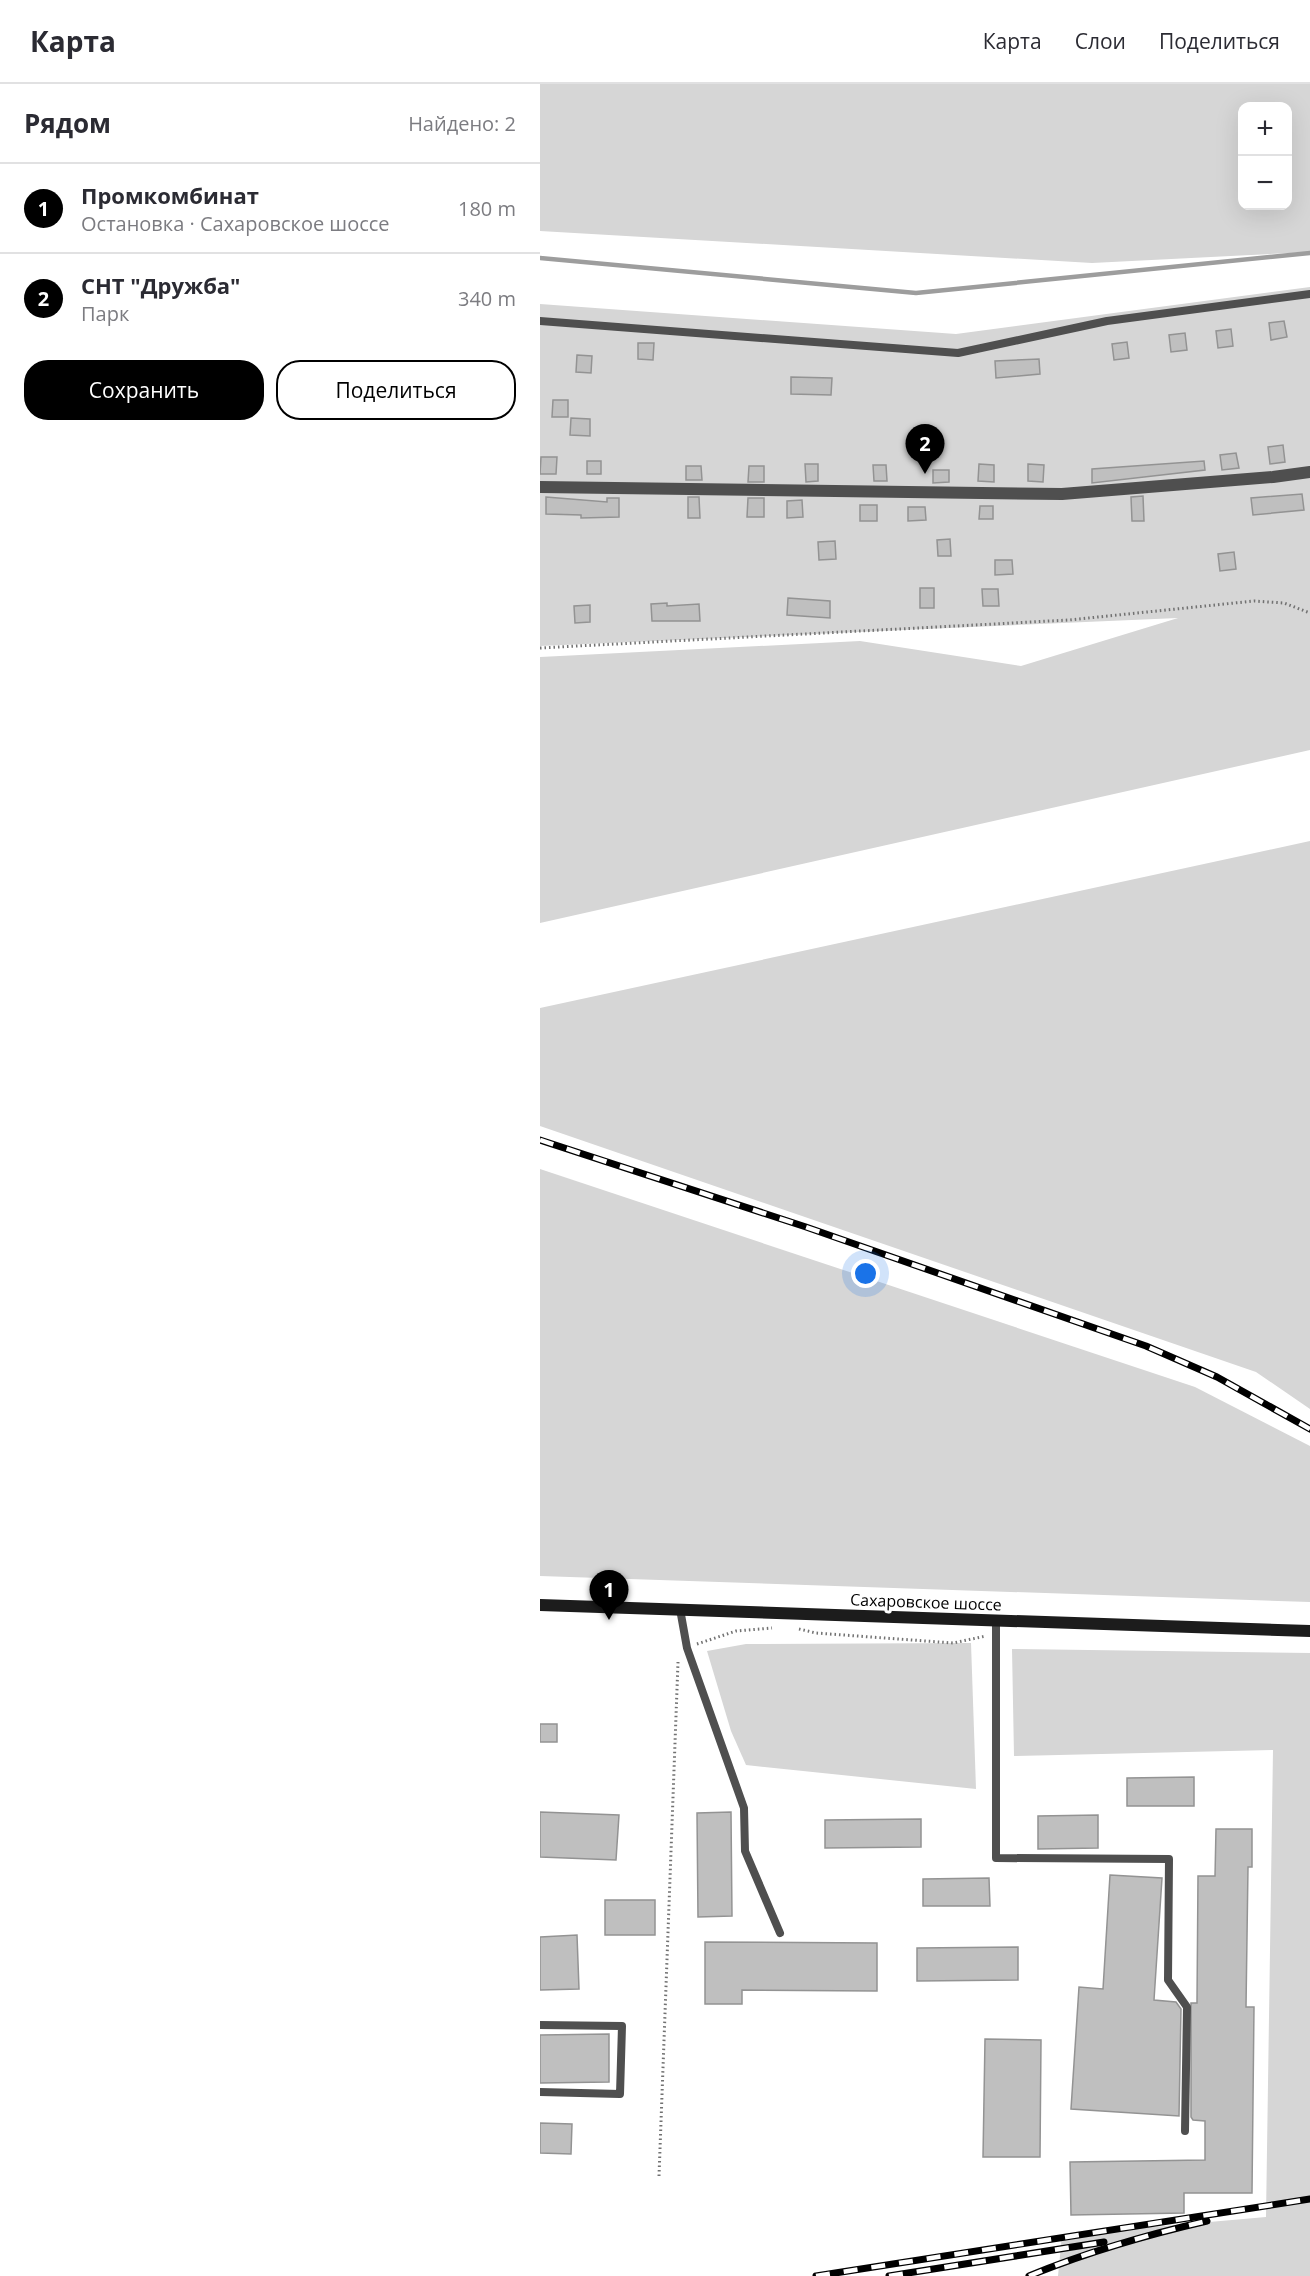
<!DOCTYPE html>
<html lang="ru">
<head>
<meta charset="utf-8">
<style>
  :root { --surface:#fff; --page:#f7f7f7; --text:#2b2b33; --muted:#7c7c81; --line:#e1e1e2; --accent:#000 }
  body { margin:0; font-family:"Open Sans",sans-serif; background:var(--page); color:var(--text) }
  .controls { position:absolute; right:18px; top:18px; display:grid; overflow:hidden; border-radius:12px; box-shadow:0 6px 24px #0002 }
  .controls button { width:54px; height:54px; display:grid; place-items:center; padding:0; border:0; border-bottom:2px solid var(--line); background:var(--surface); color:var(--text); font:30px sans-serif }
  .you { position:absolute; left:326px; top:1190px; width:21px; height:21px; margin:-15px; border:4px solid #fff; border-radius:50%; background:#1a73e8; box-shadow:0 0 0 9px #1a73e833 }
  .badge { display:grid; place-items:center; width:39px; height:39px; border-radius:50%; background:var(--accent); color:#fff; font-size:20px; font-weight:700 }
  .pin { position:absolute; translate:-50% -50px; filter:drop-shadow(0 2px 3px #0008) }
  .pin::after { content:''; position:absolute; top:32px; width:21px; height:18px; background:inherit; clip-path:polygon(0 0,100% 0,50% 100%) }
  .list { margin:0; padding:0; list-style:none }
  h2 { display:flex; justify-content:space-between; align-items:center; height:78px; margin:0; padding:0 24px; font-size:26px }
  h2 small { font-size:20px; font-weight:400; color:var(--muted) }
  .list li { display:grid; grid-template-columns:39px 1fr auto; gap:18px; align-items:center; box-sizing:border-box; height:90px; padding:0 24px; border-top:2px solid var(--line) }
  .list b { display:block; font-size:22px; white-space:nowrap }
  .list p { margin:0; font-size:20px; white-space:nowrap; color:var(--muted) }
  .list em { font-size:20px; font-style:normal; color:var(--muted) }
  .actions { display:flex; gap:12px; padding:18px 24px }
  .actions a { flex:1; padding:14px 0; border:2px solid var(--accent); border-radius:24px; text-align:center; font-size:21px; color:var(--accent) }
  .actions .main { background:var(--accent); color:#fff }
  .map { position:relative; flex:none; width:770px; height:2192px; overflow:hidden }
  header { display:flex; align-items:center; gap:36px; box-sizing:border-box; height:84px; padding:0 30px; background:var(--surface); border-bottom:2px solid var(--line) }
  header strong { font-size:28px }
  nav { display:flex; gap:33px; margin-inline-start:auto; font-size:21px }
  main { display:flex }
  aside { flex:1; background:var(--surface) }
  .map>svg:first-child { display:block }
  .green { fill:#d6d6d6; fill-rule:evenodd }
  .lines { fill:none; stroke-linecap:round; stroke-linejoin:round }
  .stream { stroke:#9d9d9d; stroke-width:4.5 }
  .building { fill:#bfbfbf; stroke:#939393; stroke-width:1.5 }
  .path { stroke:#717171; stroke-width:3; stroke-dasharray:1.5 3; stroke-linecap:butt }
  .service { stroke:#4f4f4f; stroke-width:8 }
  .minor { stroke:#4f4f4f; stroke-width:12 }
  .secondary { stroke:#1c1c1c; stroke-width:12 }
  .rail-casing { stroke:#000; stroke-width:7 }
  .rail { stroke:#fff; stroke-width:4.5; stroke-dasharray:14; stroke-linecap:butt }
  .labels { text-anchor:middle; stroke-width:6; stroke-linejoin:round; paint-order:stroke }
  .street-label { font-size:16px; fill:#000; stroke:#fff }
</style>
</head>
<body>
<header>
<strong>Карта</strong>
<nav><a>Карта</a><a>Слои</a><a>Поделиться</a></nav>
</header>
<main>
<aside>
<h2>Рядом<small>Найдено: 2</small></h2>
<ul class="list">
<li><span class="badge">1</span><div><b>Промкомбинат</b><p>Остановка · Сахаровское шоссе</p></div><em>180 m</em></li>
<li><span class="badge">2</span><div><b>СНТ &quot;Дружба&quot;</b><p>Парк</p></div><em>340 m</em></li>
</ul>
<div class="actions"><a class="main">Сохранить</a><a>Поделиться</a></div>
</aside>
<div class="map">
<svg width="770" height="2192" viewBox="0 0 770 2192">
  <rect width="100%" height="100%" fill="#fff"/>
  <g class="green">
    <path d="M0,0H770V168L552,179L0,147ZM702,22H748V122H702Z"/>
    <path d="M770,203V666L0,839V573L320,557L481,582L638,534L0,562V220L416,250Z"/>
    <path d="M770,757V1325L716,1288L0,1042V924Z"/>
    <path d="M0,1085L655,1303L770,1362V1518L0,1492Z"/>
    <path d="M431,1559L436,1705L206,1681L191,1647L167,1567L206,1560Z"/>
    <path d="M472,1565L770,1569V2192H518L522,2151L726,2133L733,1666L474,1672Z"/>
  </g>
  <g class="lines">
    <path class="stream" d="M0,174L376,209L770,169"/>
  </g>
  <g class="building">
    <path d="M744,237L747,253L731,256L729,239Z"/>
    <path d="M691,245L693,262L678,264L676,247Z"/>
    <path d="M645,249L647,266L631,268L629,251Z"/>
    <path d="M587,258L589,274L574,276L572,260Z"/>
    <path d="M98,259H114L113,276L98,275Z"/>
    <path d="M37,271L52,272L51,289L36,288Z"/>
    <path d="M499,275L500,290L456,294L455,277Z"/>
    <path d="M251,293L292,294L291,311L251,310Z"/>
    <path d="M13,316H28V333H12Z"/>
    <path d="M31,334L50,335V352L30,351Z"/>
    <path d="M743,361L745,378L730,380L728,363Z"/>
    <path d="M696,369L699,384L682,386L680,371Z"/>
    <path d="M1,373H17L16,390H0Z"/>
    <rect x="47" y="377" width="14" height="13"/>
    <path d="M664,377L665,386L552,399V385Z"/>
    <path d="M265,380H278V397L266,398Z"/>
    <path d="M439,380L454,381V398L438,397Z"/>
    <path d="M488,380L504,381L503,398L488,397Z"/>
    <path d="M333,381H346L347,397H334Z"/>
    <path d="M146,382H161L162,396H146Z"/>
    <path d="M209,382H224V398H208Z"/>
    <path d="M393,386H409V398L393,399Z"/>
    <path d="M762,410L764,426L713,431L711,414Z"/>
    <path d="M603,412L604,437H592L591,413Z"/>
    <path d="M6,413L67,418V414H79V433L41,434V431L6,430Z"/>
    <path d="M148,413H159L160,434H148Z"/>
    <path d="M208,414H224V433H207Z"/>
    <path d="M262,416L263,433L247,434V417Z"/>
    <rect x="320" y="421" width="17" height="16"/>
    <path d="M440,422H453V435H439Z"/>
    <path d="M368,423H385L386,436L368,437Z"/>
    <path d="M410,455L411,472H398L397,456Z"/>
    <path d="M295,457L296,475L279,476L278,458Z"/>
    <path d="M694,468L696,485L680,487L678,470Z"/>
    <path d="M455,476H472L473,490L455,491Z"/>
    <rect x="380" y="504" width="14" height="20"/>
    <path d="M442,505H458L459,522H443Z"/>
    <path d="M248,514L290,517V534L247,531Z"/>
    <path d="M127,519V522L159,520L160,537H112L111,520Z"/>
    <path d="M50,521V538L35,539L34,522Z"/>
    <rect x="0" y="1640" width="17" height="18"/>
    <path d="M654,1693V1722H587V1694Z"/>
    <path d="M0,1728L79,1731L76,1776L0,1773Z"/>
    <path d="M191,1728L192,1832L158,1833L157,1729Z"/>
    <path d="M558,1731V1764L498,1765V1732Z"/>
    <path d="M381,1735V1763L285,1764V1736Z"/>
    <path d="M676,1745H712V1783H708L706,1923H714L712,2109H644V2129L531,2131L530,2078L665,2076V2037L653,2036L651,2033V1919H657L658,1792H675Z"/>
    <path d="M570,1791L622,1794L614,1916L636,1918L641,1925L639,2032L531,2025L539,1903L563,1905Z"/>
    <path d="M449,1794L450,1822H383V1795Z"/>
    <rect x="65" y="1816" width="50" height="35"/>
    <path d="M37,1851L39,1905L0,1906V1853Z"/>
    <path d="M165,1858L337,1859V1907L202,1906V1920H165Z"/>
    <path d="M478,1863V1896L377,1897V1864Z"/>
    <path d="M69,1950V1998L0,1999V1951Z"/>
    <path d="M445,1955L501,1956L500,2073H443Z"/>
    <path d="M0,2039L32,2040L31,2070L0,2069Z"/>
  </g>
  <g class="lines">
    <g class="path">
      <path d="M0,564L529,536L714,517L744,519L770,529"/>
      <path d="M259,1545L276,1549L413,1559L446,1552"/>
      <path d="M157,1560L196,1547L232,1544"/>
      <path d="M119,2092L138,1578"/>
    </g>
    <g class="service">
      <path d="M0,237L418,269L567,237L770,210"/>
      <path d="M140,1525L147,1564L204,1724L205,1767L240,1849"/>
      <path d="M456,1537V1774L629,1775L628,1896L647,1923L645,2047"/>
      <path d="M0,1941L82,1942L80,2010L0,2008"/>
    </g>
    <path class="minor" d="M0,403L522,410L733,393L770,388"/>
    <path class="secondary" d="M0,1521L770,1547"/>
    <defs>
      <g id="rail">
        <path d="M0,1056L266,1143L606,1262L677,1293L770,1345"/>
        <path d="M276,2192L770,2115"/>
        <path d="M349,2192L564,2158"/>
        <path d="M489,2192C547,2168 606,2151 667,2137"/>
      </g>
    </defs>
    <use href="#rail" class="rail-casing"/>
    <use href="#rail" class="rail"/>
  </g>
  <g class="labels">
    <g class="street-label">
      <text transform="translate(386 1518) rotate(2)" y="6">Сахаровское шоссе</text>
    </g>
  </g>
</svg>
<div class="controls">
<button>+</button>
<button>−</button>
</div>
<div class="you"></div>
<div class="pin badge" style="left:69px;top:1536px">1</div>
<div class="pin badge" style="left:385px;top:390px">2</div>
</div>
</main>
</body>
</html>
